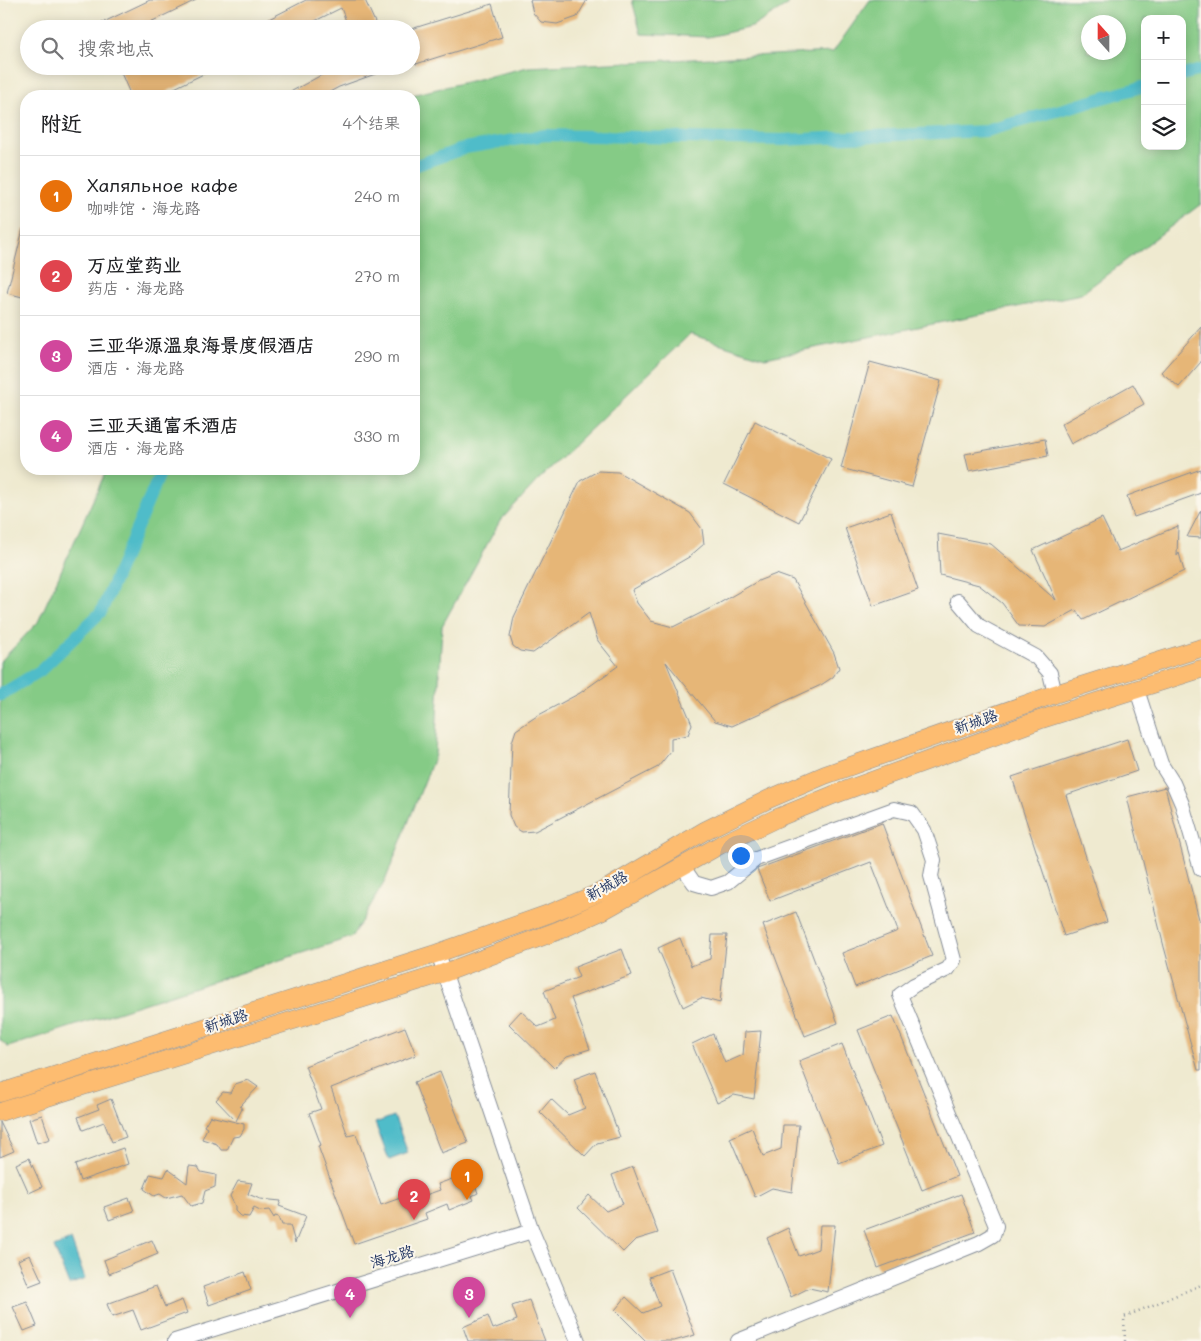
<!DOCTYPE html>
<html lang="zh">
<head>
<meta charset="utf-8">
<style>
  :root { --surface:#fff; --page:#f2f2f2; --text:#202124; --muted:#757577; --line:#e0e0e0; --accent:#7c3aed }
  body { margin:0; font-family:Mali,"LXGW WenKai TC",sans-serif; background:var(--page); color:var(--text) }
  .controls { position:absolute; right:15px; top:15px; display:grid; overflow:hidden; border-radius:10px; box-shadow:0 2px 12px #0003 }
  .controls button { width:45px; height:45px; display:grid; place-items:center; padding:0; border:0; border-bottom:1px solid var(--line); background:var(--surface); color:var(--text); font:25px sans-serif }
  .compass { position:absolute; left:1081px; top:15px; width:45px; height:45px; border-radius:50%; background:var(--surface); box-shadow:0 2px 12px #0003; rotate:339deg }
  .you { position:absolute; left:740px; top:855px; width:18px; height:18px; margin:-12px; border:4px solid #fff; border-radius:50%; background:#1a73e8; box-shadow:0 0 0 8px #1a73e833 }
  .badge { display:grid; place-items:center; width:32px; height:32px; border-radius:50%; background:var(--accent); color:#fff; font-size:16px; font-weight:700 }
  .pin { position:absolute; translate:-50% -41px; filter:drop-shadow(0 1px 2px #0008) }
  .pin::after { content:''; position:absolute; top:26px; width:18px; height:15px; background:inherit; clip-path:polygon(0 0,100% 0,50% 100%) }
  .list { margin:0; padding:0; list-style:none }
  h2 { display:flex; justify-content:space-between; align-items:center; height:65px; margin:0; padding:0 20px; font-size:21px }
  h2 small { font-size:16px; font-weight:400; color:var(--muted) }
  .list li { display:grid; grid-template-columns:32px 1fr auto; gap:15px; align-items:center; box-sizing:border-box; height:80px; padding:0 20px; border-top:1px solid var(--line) }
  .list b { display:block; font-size:19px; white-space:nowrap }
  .list p { margin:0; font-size:16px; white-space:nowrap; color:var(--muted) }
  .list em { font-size:16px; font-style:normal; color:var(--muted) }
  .icon { flex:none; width:28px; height:28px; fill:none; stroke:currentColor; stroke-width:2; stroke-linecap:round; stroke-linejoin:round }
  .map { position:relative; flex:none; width:1201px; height:1341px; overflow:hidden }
  .search { position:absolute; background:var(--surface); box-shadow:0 2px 12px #0003; left:20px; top:20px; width:400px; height:55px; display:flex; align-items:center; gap:12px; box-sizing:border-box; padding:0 18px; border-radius:28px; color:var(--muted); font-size:19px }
  .panel { position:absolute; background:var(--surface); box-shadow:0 2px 12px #0003; left:20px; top:90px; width:400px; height:385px; border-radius:20px }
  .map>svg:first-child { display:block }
  .green { fill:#85cb86; stroke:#507d72; fill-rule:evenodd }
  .water { fill:#4fbcc9; stroke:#357694 }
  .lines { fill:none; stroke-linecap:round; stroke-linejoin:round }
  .canal { stroke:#4fbcc9; stroke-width:12 }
  .building { fill:#e6b677 }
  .minor-casing { stroke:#858c97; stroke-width:16 }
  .major-casing { stroke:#858c97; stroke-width:19 }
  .path { stroke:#858c97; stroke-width:2.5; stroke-dasharray:1 4; stroke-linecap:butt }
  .minor { stroke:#fff; stroke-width:14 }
  .major { stroke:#fdbc6f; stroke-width:18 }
  .labels { text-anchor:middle; stroke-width:4; stroke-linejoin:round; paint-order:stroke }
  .street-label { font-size:15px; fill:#1b2f5e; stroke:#fbf7ec }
</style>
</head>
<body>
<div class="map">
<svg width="1201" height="1341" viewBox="0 0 1201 1341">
  <rect width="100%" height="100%" fill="#fbf7ec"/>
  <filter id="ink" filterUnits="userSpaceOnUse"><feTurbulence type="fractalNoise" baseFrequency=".02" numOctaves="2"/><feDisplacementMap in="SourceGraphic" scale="10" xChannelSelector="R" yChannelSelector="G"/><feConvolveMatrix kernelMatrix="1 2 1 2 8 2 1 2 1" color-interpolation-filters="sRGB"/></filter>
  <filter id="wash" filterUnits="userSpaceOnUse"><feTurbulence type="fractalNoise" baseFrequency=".0096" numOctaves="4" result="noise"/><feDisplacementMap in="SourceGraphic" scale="20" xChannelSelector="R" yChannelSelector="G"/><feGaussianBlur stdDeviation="1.12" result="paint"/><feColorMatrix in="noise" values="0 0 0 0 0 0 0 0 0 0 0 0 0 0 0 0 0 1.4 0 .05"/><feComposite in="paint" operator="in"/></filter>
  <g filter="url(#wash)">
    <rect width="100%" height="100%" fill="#efead0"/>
    <g class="green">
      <path d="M632,0H789L786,6L752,27L708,37L641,34Z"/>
      <path d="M870,0H1201V204L1081,294L765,358L690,334L536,482L500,521L442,626L435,755L385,881L352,937L8,1047L0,1040V662L38,622L107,469H414V96H408L528,67L833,52ZM1145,19H1182V146H1145ZM1088,22H1118V52H1088Z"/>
    </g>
    <g class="water">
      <path d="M394,1116L408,1153L389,1160L375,1123Z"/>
      <path d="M71,1240L85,1279L69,1285L54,1247Z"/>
    </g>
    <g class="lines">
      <g class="canal">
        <path d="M1182,75L1201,70"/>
        <path d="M414,166L465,148L545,135L782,140L986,131L1145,86"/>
        <path d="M0,695L40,671L101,612L162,469"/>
      </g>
    </g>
    <g id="blocks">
      <g class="building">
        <path d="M150,0H196L136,29H89Z"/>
        <path d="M306,0H365L378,29H349L341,8L299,29H269L265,21Z"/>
        <path d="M530,0H587L577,17L557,24L541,22L533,13Z"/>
        <path d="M492,4L502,37L416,64L411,50V29Z"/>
        <path d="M118,66H141L143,70L151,66H220L158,96H131Z"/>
        <path d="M338,66L392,68L339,87L322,96H283Z"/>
        <path d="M23,229L26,230V298L7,293Z"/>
        <path d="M1201,327V362L1179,387L1161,372Z"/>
        <path d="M870,362L941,381L912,487L841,468Z"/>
        <path d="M1133,384L1144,404L1071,444L1061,424Z"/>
        <path d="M755,421L831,459L799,522L724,484Z"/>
        <path d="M1045,439L1048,456L969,471L965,454Z"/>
        <path d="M1201,469V493L1134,517L1127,496Z"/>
        <path d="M598,471L618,472L690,513L702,529L704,544L689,557L632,590L637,603L651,621L673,627L711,608L758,581L776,574L793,580L834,653L839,668L833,677L821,685L732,726L715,721L666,662L692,724L688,735L671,738V751L658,767L535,831L522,832L514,827L509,815L512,742L516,730L537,716L580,693L618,666L598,641L589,613L533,653L520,651L513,646L510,637L514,617L580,481Z"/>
        <path d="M1201,510V538L1187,537Z"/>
        <path d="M891,512L918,590L873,606L845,528Z"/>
        <path d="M1102,518L1118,551L1178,526L1177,556L1179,553L1184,571L1083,620L1076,610L1045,627L1019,626L1002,603L979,585L940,575L938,534L991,544L1056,600L1033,550Z"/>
        <path d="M1127,739L1137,771L1066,795L1107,922L1064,936L1012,777Z"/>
        <path d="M1165,787L1201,927V1070H1198L1164,947L1127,797Z"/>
        <path d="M882,823L932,956L855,987L842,953L898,931L871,862L770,901L757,869Z"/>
        <path d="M796,912L838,1023L805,1036L763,925Z"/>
        <path d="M712,935H727L720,1003L701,998L683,1007L658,948L680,938L691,966L710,959Z"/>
        <path d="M622,949L632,975L571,998L590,1049L567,1056L554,1068L509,1024L521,1011L538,1027L555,1020L544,991L579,977L575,967Z"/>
        <path d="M893,1016L957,1176L922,1190L858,1030Z"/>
        <path d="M405,1027L416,1055L331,1088L348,1136L356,1134L381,1205L417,1192L420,1197L440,1190L438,1184L463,1175L465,1180L472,1177L478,1193L472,1196L474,1200L449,1210L447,1204L425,1213L427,1219L354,1244L318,1146L321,1145L309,1113L321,1109L305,1066Z"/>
        <path d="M761,1031L754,1099L734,1095L717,1103L692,1044L713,1034L725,1063L743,1055L745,1032Z"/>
        <path d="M842,1044L882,1146L839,1163L799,1061Z"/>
        <path d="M595,1071L620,1137L597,1143L585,1156L540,1112L551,1099L568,1115L585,1108L574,1079Z"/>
        <path d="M440,1072L468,1143L441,1153L414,1082Z"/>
        <path d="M248,1080L258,1087L240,1106L242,1109L236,1121L216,1100L223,1092L230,1093L235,1084Z"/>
        <path d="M111,1099L126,1137L112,1142L104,1122L83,1130L78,1117L99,1109L97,1105Z"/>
        <path d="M42,1115L50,1139L37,1143L29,1119Z"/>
        <path d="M210,1116L244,1124V1129L240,1136L233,1137L227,1150H221L217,1144L202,1139L207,1128L204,1126Z"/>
        <path d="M0,1122L14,1151L0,1157Z"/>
        <path d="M783,1125H799L792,1192L772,1188L755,1197L730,1138L752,1128L763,1156L781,1149Z"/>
        <path d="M123,1148L128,1164L80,1181L75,1165Z"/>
        <path d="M29,1158L42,1187L29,1193L16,1164Z"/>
        <path d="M189,1166L198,1167L201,1172L216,1175L215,1187L205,1191L202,1203L191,1206L182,1194L166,1198L160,1194L154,1196L144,1189L150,1174L164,1177L168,1169L187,1183Z"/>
        <path d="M633,1167L658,1233L635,1240L623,1252L578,1208L589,1195L606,1211L623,1204L612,1175Z"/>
        <path d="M238,1181L252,1183L248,1194L260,1199L281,1201L279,1206L306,1216L295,1243L290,1225H282L279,1217L275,1216L274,1218L269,1210L260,1211L254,1208L249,1217L240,1216L235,1211V1206L230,1196Z"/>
        <path d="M961,1194L975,1232L878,1268L864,1230Z"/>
        <path d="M129,1198L134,1211L109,1220L104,1207Z"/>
        <path d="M820,1225H835L828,1292L809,1288L791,1297L767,1238L788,1228L799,1256L818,1249Z"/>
        <path d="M152,1240L158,1254L109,1274L104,1260Z"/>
        <path d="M30,1255L42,1281L29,1286L18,1260Z"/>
        <path d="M670,1269L695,1335L674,1341H646L615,1310L626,1297L643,1313L660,1306L649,1277Z"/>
        <path d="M245,1272L251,1290L209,1305L203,1287Z"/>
        <path d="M156,1286L165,1307L182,1300L187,1313L141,1330L133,1310L112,1317L107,1304Z"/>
        <path d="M529,1300L545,1341H468L463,1327L488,1316L493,1329L517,1320L512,1306Z"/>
        <path d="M27,1302L37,1326L24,1331L13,1307Z"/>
      </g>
    </g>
  </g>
  <g filter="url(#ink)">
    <use href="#blocks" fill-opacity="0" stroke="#858c97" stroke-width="1"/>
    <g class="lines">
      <defs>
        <g id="minor">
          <path d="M958,601L979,626L1036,657L1050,673L1055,694"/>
          <path d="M1137,690L1161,764L1173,783L1182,804L1201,869"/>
          <path d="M683,867L694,883L711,888L728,882L756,859L894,809L912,813L924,830L934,860L931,876L954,960L948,969L914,985L900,995L996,1226L993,1235L979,1243L738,1341"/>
          <path d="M438,953L532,1231L578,1341"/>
          <path d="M175,1341L532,1231"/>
        </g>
        <g id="major">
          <path d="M0,1093L438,953L551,913L601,892L706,830L769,799L825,775L1055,694L1201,648"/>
          <path d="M0,1112L444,973L557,931L604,910L720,845L777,818L833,795L1039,720L1201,669"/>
        </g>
      </defs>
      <use href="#minor" class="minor-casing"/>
      <use href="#major" class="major-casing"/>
      <path class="path" d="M1125,1341L1124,1317L1201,1285"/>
      <use href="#minor" class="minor"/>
      <use href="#major" class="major"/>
    </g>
  </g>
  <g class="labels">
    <g class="street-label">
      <text transform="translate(976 722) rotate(-19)" y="5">新城路</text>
      <text transform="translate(607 886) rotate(-29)" y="5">新城路</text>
      <text transform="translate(226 1021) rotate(-18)" y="5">新城路</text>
      <text transform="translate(392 1257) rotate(-17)" y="5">海龙路</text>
    </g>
  </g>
</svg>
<div class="controls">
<button>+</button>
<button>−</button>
<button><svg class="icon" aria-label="layers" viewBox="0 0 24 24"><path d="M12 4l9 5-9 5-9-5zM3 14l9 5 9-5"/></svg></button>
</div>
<svg class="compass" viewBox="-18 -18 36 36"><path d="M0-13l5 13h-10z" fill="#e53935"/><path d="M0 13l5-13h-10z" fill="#757577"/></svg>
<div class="you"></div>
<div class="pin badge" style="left:467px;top:1200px;background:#e8710a">1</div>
<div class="pin badge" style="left:414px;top:1220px;background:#e0444e">2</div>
<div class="pin badge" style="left:469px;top:1318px;background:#d1479c">3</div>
<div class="pin badge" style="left:350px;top:1318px;background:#d1479c">4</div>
<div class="search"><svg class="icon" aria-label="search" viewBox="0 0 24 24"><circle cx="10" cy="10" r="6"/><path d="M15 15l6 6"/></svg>搜索地点</div>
<section class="panel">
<h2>附近<small>4个结果</small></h2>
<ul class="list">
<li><span class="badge" style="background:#e8710a">1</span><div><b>Халяльное кафе</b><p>咖啡馆 · 海龙路</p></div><em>240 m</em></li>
<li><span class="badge" style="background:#e0444e">2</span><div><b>万应堂药业</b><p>药店 · 海龙路</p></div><em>270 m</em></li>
<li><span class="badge" style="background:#d1479c">3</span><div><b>三亚华源温泉海景度假酒店</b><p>酒店 · 海龙路</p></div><em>290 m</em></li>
<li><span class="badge" style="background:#d1479c">4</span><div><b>三亚天通富禾酒店</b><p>酒店 · 海龙路</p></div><em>330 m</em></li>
</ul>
</section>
</div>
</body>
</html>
